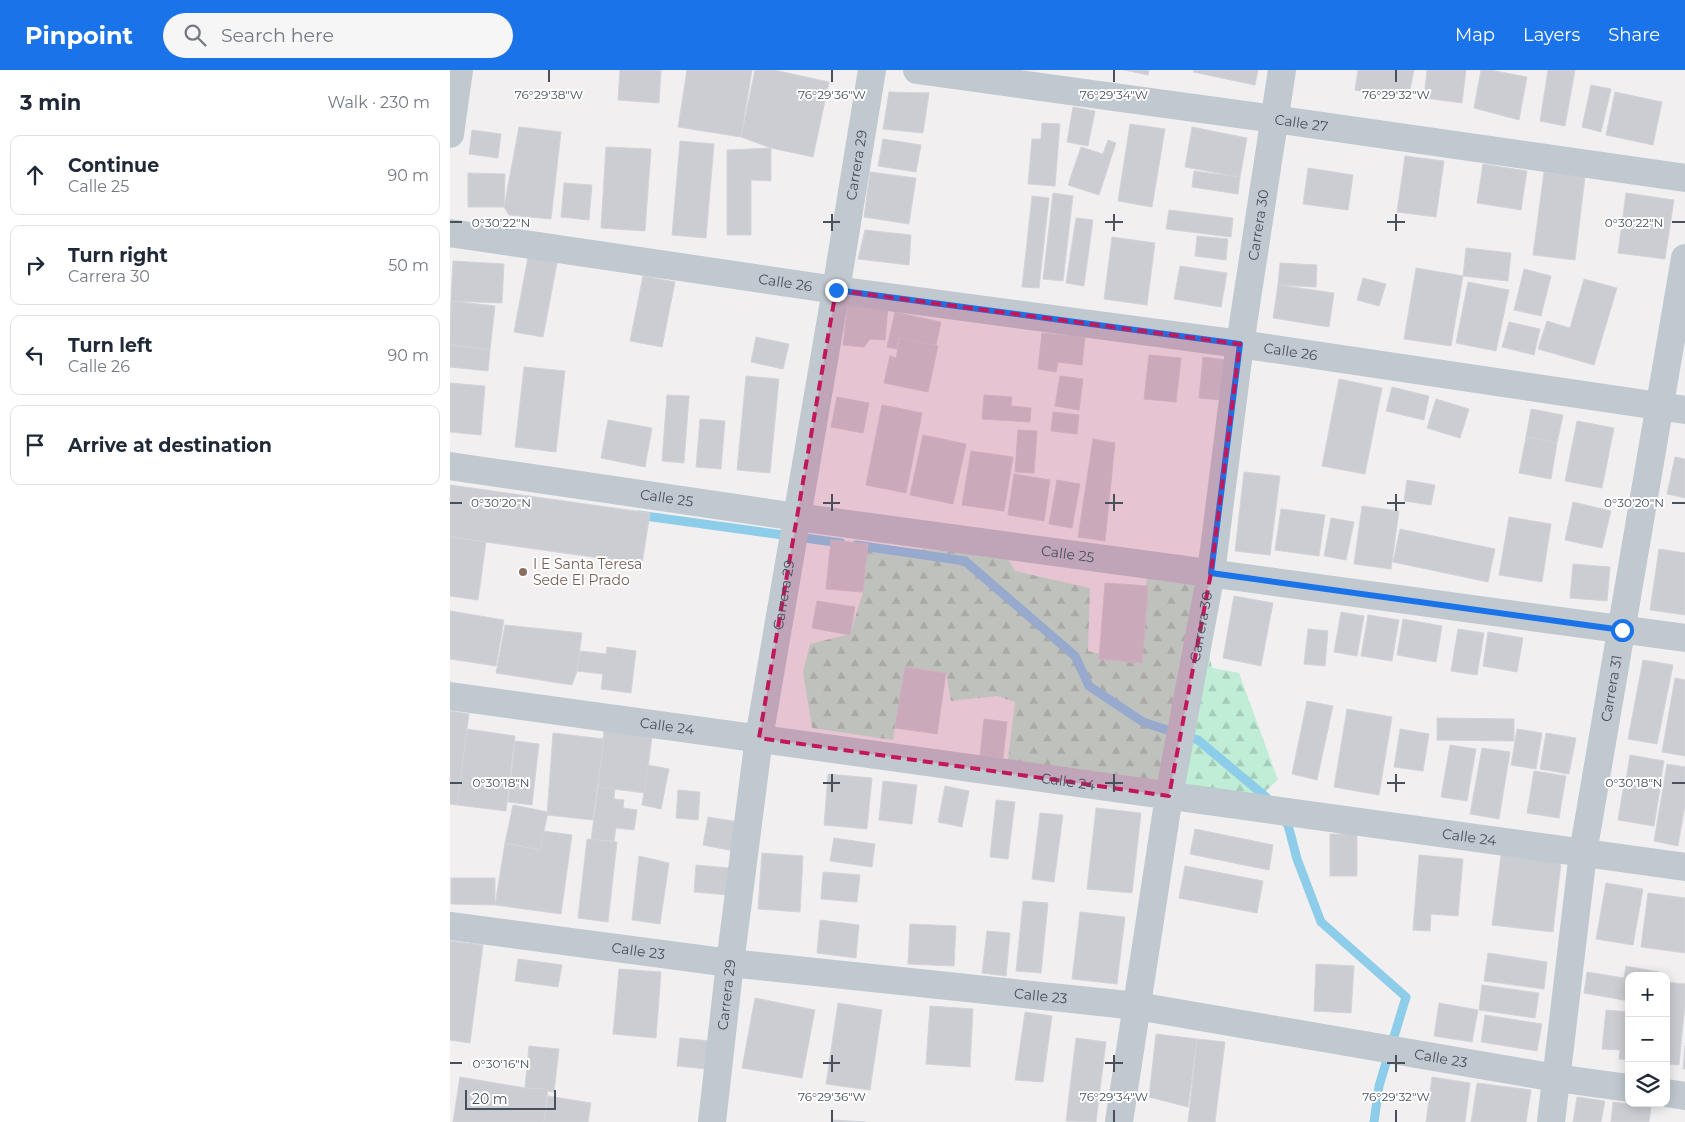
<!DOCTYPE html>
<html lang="en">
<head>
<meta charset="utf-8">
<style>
  :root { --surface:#fff; --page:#f6f6f7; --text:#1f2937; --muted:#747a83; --line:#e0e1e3; --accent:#1a73e8 }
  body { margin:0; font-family:Montserrat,sans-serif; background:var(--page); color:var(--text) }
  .controls { position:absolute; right:15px; bottom:15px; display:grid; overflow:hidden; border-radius:10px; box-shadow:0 2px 12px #0003 }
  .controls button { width:45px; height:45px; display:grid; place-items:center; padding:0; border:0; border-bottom:1px solid var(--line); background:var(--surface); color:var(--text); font:25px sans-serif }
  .scale { position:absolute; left:15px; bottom:12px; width:91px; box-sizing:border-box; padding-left:5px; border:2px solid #47505b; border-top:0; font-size:14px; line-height:18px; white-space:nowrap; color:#47505b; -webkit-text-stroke:4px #fff; paint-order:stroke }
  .stop { position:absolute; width:15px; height:15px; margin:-11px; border:4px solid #1a73e8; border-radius:50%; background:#fff }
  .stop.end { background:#1a73e8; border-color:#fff; box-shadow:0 1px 5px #0008 }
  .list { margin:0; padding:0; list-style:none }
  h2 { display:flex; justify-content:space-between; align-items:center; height:65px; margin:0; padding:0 20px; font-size:21px }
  h2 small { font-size:16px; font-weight:400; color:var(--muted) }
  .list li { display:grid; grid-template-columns:32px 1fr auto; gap:15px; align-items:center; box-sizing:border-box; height:80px; margin:0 10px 10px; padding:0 10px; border:1px solid var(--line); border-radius:10px }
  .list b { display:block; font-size:19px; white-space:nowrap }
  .list p { margin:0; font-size:16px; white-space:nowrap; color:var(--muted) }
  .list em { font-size:16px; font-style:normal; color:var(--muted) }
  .icon { flex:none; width:28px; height:28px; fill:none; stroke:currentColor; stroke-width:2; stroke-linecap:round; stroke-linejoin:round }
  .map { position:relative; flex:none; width:1235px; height:1052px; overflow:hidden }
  header { display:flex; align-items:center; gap:30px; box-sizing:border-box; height:70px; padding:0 25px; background:var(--accent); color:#fff }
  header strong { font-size:24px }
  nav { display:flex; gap:28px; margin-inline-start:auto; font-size:18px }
  .search { width:350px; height:45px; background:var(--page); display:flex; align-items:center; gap:12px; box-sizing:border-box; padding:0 18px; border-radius:28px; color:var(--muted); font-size:19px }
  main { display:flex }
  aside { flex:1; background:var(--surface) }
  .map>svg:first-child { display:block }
  .forest { fill:url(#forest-firs) }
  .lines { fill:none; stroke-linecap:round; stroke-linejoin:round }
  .stream { stroke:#8dcde9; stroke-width:9 }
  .building { fill:#cccdd3; stroke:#d3d4da }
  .minor { stroke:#c0c8d0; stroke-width:28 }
  .route { stroke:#1a73e8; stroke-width:6 }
  .marked { fill:#c2185b; fill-opacity:0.2; stroke:#c2185b; stroke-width:4; stroke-dasharray:10 6; stroke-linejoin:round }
  .ticks { fill:none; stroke:#47505b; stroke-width:2 }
  .education-dot { fill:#8d6e63; stroke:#fff; stroke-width:2 }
  .labels { text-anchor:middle; stroke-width:4; stroke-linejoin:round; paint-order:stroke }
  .street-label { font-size:14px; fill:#47505b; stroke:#fff }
  .education-label { font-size:14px; fill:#785e54; stroke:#fff; text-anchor:start }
  .ticks-label { font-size:12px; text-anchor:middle; fill:#47505b; stroke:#fff; stroke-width:4; stroke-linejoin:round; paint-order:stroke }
</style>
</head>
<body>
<header>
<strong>Pinpoint</strong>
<div class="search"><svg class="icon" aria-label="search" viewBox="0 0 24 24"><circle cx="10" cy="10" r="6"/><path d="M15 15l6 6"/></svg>Search here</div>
<nav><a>Map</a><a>Layers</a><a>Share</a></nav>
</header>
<main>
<aside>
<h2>3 min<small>Walk · 230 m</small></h2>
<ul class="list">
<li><svg class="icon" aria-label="ahead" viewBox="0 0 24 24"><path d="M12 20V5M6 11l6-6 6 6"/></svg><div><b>Continue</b><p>Calle 25</p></div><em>90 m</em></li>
<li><svg class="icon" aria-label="right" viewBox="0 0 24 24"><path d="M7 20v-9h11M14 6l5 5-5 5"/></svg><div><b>Turn right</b><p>Carrera 30</p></div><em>50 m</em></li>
<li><svg class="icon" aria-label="left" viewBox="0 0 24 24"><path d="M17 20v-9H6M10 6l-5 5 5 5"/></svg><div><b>Turn left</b><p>Calle 26</p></div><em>90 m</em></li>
<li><svg class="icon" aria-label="arrive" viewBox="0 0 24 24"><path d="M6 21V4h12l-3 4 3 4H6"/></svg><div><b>Arrive at destination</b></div></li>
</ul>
</aside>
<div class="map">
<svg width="1235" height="1052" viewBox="0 0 1235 1052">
  <defs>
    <pattern id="forest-firs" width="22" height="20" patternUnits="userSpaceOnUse" patternTransform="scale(1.25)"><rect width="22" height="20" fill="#bfedd5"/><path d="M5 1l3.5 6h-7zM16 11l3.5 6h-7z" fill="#a6cdb9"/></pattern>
  </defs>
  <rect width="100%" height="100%" fill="#f1efef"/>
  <path class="forest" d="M416,475L557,486L565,501L640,518L638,581L691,593L697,504L744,509L762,598L789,603L828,710L807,728L557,697L565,632L547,626L501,631L496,603L455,597L443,670L362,658L353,602L360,574L400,564L413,522Z"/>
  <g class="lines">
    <g class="stream">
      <path d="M188,445L391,473"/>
      <path d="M406,475L515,491L625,586L639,616L693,652L748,670L816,727L820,732"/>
      <path d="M831,747L838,755L847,789L871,852L956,927L929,1016L924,1052"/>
    </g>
  </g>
  <g class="building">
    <path d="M170,0H211L209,33L168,30Z"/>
    <path d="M237,0H302L291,67L228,57Z"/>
    <path d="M305,0H324L379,12L363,87L321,78L291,67Z"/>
    <path d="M674,0H699L698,5Z"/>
    <path d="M744,0H808L805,15L743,2Z"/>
    <path d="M908,0H964L958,30L905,20Z"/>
    <path d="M977,0H1016L1012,33L974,28Z"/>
    <path d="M1031,0H1040L1077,7L1069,50L1024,38Z"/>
    <path d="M1098,0H1125L1115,56L1090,51Z"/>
    <path d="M1141,15L1161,19L1151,62L1132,57Z"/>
    <path d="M439,22L479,23L473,63L433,59Z"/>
    <path d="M1165,22L1212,32L1203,75L1156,65Z"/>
    <path d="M623,37L645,41L638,76L617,72Z"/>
    <path d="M592,53L610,54L605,116L578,114L582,69H591Z"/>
    <path d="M680,54L715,59L702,137L668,131Z"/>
    <path d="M69,57L111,62L101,149L59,145L54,137Z"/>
    <path d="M742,57L797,68L790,107L735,97Z"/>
    <path d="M22,60L51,64L48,88L19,84Z"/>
    <path d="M433,69L471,75L466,102L428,96Z"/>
    <path d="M658,70L666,73L649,125L618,115L631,77L653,84Z"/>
    <path d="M230,71L264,74L256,168L222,165Z"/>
    <path d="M156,77L201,79L195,161L151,158Z"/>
    <path d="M321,78V111L301,110V165H277V80Z"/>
    <path d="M955,86L994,91L986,147L947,142Z"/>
    <path d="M1033,94L1077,101L1071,140L1027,133Z"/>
    <path d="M858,98L903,105L898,140L853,134Z"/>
    <path d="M744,101L790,107L788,124L742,117Z"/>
    <path d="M420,102L466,108L459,154L414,147Z"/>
    <path d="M1094,102L1135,107L1125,190L1083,185Z"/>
    <path d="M18,103L55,104L54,137H18Z"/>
    <path d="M114,113L142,115L139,150L111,147Z"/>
    <path d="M603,123L623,126L613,211L593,209Z"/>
    <path d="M1176,123L1224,130L1215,189L1168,183Z"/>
    <path d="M582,126L599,128L589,218L572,217Z"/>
    <path d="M719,140L783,148L781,167L716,159Z"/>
    <path d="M626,148L643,150L634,216L616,213Z"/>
    <path d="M415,160L461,165L459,195L408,189Z"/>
    <path d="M747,166L778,169L776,190L745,186Z"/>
    <path d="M662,167L705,173L697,235L654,229Z"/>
    <path d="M1016,178L1061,183L1058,211L1013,206Z"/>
    <path d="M78,187L107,193L93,267L64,262Z"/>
    <path d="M3,191L54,194L52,233L1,231Z"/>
    <path d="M830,193L867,195L866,217L828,215Z"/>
    <path d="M730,196L777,203L771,237L724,229Z"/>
    <path d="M966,198L1013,206L1001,276L954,269Z"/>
    <path d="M1074,199L1101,206L1091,246L1064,240Z"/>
    <path d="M193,206L225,212L212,277L180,271Z"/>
    <path d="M913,208L936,214L929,236L907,230Z"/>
    <path d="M1134,209L1167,218L1144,295L1088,279L1097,251L1120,258Z"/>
    <path d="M1018,212L1059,220L1046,281L1006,273Z"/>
    <path d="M828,215L884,223L879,257L823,248Z"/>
    <path d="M1,231L45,236L40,280L0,275Z"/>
    <path d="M398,233L438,237L435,270L420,269L414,277L393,275Z"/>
    <path d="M445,242L491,252L486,275L449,268L447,279L437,277Z"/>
    <path d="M1059,252L1090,259L1084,285L1052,277Z"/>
    <path d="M592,263L635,267L632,295L608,292L606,302L588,299Z"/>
    <path d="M306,267L339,274L333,299L301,292Z"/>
    <path d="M450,268L488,276L478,322L434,313L440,286L446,288Z"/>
    <path d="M0,275L40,280L38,301L0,297Z"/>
    <path d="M699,285L731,288L726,332L694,329Z"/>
    <path d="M753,287L777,290L772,330L749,328Z"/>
    <path d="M74,297L115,301L106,382L65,377Z"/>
    <path d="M296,306L329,309L320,403L287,400Z"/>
    <path d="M610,306L633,309L629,340L605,336Z"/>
    <path d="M889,309L932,318L915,404L872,396Z"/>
    <path d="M0,313L35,316L31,365L0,362Z"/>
    <path d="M942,317L979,326L974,350L936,341Z"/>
    <path d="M217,325L239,326L234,393L212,391Z"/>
    <path d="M534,325L562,327L561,336L581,338L580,352L532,349Z"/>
    <path d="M387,327L419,333L413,363L381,357Z"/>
    <path d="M986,329L1019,339L1010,368L977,358Z"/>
    <path d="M432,335L472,343L456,423L416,415Z"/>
    <path d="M1081,339L1113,345L1107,373L1076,367Z"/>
    <path d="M603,342L629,345L627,364L601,361Z"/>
    <path d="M250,349L275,351L271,399L246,397Z"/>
    <path d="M158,350L202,358L195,397L151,388Z"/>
    <path d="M1127,351L1164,358L1152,418L1115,411Z"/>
    <path d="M568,360L587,361L584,403L565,402Z"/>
    <path d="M473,365L516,374L503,434L460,425Z"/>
    <path d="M1076,367L1107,373L1101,409L1069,403Z"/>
    <path d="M643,369L665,373L655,471L628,467Z"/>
    <path d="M521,381L563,387L554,441L512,435Z"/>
    <path d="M1225,387L1235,389V428L1217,424Z"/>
    <path d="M794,402L830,406L820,485L785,481Z"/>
    <path d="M564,404L600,410L594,451L558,445Z"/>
    <path d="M607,410L630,414L622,458L599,454Z"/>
    <path d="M957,410L985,415L981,435L954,431Z"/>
    <path d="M0,415L200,443L192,494L0,467Z"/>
    <path d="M1123,432L1161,441L1152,478L1115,470Z"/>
    <path d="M912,436L949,441L941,499L904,494Z"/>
    <path d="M831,439L875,445L869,486L825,480Z"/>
    <path d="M1059,447L1101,454L1092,512L1049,505Z"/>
    <path d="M881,448L904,452L896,490L874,486Z"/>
    <path d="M950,459L1045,479L1038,512L943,492Z"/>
    <path d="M0,467L36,472L28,530L0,526Z"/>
    <path d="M381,470L418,474L413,522L376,519Z"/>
    <path d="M1209,479L1235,483V545L1200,540Z"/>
    <path d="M1123,494L1160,497L1157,531L1120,528Z"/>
    <path d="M655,513L698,516L692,593L649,589Z"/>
    <path d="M784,526L823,533L811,596L773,588Z"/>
    <path d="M367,531L405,537L400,565L362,558Z"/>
    <path d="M0,541L54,550L46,596L0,589Z"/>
    <path d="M891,542L914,546L907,586L884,582Z"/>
    <path d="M918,545L949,550L942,591L911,586Z"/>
    <path d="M953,549L992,556L986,592L947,585Z"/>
    <path d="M55,555L132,563L127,601L122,615L46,603Z"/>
    <path d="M858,559L878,561L875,596L854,594Z"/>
    <path d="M1008,559L1034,563L1027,605L1001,601Z"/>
    <path d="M1038,562L1073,568L1067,602L1033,596Z"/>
    <path d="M157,577L186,581L181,623L151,619L153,604L127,601L130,581L156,584Z"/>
    <path d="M1193,590L1223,595L1207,674L1178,669Z"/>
    <path d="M455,597L496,603L487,664L445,658Z"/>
    <path d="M1225,608L1235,610V686L1212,682Z"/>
    <path d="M857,631L883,636L867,710L842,704Z"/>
    <path d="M897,639L942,647L929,725L884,717Z"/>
    <path d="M0,641L19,644L7,735L0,734Z"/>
    <path d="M987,648L1064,649V671L987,670Z"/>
    <path d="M534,649L557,652L553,688L530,686Z"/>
    <path d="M17,659L65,666L56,741L7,735Z"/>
    <path d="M950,659L979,664L973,701L944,697Z"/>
    <path d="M1067,659L1092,663L1086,699L1061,695Z"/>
    <path d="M154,660L202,666L195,723L148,717Z"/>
    <path d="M103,663L154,669L143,750L97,745Z"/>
    <path d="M1096,663L1126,668L1119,704L1090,699Z"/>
    <path d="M65,671L89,674L82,735L58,732Z"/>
    <path d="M1000,675L1026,679L1017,731L991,727Z"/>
    <path d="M1032,678L1060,682L1049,749L1020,744Z"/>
    <path d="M1180,685L1214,691L1210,715L1176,710Z"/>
    <path d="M1217,694L1235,697V735L1228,776L1204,771Z"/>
    <path d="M198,695L219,699L211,739L192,735Z"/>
    <path d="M1084,701L1116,706L1109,748L1077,743Z"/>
    <path d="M378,704L422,708L417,759L374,755Z"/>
    <path d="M433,711L467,715L462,754L429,750Z"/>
    <path d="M1174,714L1210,719L1204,756L1168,750Z"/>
    <path d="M495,716L519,721L512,757L488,752Z"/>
    <path d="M148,717L165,719L164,729L174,730L173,738L187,740L184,760L166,758L164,771L141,770Z"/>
    <path d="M228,720L250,722L248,750L226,748Z"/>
    <path d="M546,730L565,732L558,789L540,787Z"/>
    <path d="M63,735L98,742L90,780L55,773Z"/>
    <path d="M646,738L691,743L682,823L637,819Z"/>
    <path d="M590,743L613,745L604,812L582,809Z"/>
    <path d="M258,747L289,752L284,781L253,775Z"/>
    <path d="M745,759L823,775L819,800L740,784Z"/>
    <path d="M93,761L122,765L111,844L45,835L55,773L90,780Z"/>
    <rect x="880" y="764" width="27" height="42"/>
    <path d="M384,768L425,774L422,797L380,791Z"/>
    <path d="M137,769L167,772L158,852L128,848Z"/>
    <path d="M312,783L353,786L350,842L308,839Z"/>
    <path d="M969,785L1013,789L1008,846L981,844L980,861L963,860Z"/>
    <path d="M1051,785L1111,793L1103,862L1042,855Z"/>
    <path d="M189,786L219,793L210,854L182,850Z"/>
    <path d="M246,795L280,798L278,825L244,822Z"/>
    <path d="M735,796L813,811L807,843L729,828Z"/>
    <path d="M373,802L410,805L407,832L371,829Z"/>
    <path d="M1,808H45V835L1,834Z"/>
    <path d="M1156,813L1193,819L1183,875L1146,869Z"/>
    <path d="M1198,823L1235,828V883L1191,877Z"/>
    <path d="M573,831L598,833L591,903L566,901Z"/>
    <path d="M630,842L675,847L667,914L622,909Z"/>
    <path d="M370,850L409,855L406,888L367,883Z"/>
    <path d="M460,854L506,856L504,896L458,894Z"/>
    <path d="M537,861L560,863L556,906L532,903Z"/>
    <path d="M0,871L33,875L20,973L0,970Z"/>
    <path d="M1038,883L1097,892L1094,919L1034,911Z"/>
    <path d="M68,889L112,895L108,917L65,911Z"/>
    <path d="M866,894L904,896L901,943L864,941Z"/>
    <path d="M1176,896L1214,903V906H1179V931L1134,923L1137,902L1174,908Z"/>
    <path d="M169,899L211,902L206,968L163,964Z"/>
    <path d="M1216,912L1235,914V934L1229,995L1216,994Z"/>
    <path d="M1032,915L1089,923L1085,948L1029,940Z"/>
    <path d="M305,928L365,940L352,1008L292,998Z"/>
    <path d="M388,933L432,940L420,1020L376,1014Z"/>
    <path d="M989,933L1028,940L1022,972L984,966Z"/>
    <path d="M480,936L523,939L520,997L476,994Z"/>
    <path d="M1156,940L1179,942V990L1169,989L1170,980L1152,979Z"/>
    <path d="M575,942L602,946L593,1012L565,1010Z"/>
    <path d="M1035,945L1092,954L1087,981L1031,972Z"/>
    <path d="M706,964L747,969L738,1037L699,1027Z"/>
    <path d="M230,968L260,971L257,999L227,996Z"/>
    <path d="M626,968L656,972L646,1052L616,1051Z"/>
    <path d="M747,969L775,972L765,1052H738Z"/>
    <path d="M79,976L109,979L104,1022L75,1018Z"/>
    <path d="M1235,976V999H1233Z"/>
    <path d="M10,1007L75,1018L98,1019L94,1052H3Z"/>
    <path d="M982,1007L1020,1013L1015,1052H976Z"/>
    <path d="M1027,1013L1081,1020L1076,1052H1021Z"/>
    <path d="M98,1026L141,1033L138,1052H94Z"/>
    <path d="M1127,1027L1155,1031L1151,1052H1123Z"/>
    <path d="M1163,1032L1201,1037L1199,1052H1161Z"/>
    <path d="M382,1050L416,1052H382Z"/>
  </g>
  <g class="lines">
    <g class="minor">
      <path id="s1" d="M467,0L824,49L1235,108"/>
      <path d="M0,64L9,0"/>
      <path id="s2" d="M0,163L386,220L790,274L1235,340"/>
      <path id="s3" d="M0,396L347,447L1235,568"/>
      <path id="s4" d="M0,626L1235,797"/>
      <path id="s5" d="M0,856L280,893L687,936L1106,1008L1179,1018"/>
      <path d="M1216,1023L1235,1026"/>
      <path id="s6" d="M262,1052L280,893L309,668L386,220L422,0"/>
      <path id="s7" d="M669,1052L719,726L761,503L790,274L832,0"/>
      <path id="s8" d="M1101,1052L1133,783L1235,188"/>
    </g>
  </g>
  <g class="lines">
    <path class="route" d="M386,220L790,274L761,503L1172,560"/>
  </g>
  <path class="marked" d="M386,220L790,274L761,503L719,726L309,668Z"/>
  <path class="ticks" d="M99,0V12M382,0V12M664,0V12M946,0V12M382,144V161M664,144V161M946,144V161M0,152H12M373,152H390M655,152H673M937,152H955M1222,152H1235M382,424V441M664,424V441M946,424V441M0,433H12M373,433H390M655,433H673M937,433H955M1222,433H1235M382,704V722M664,704V722M946,704V722M0,713H12M373,713H390M655,713H673M937,713H955M1222,713H1235M382,985V1002M664,985V1002M946,985V1002M0,993H12M373,993H390M655,993H673M937,993H955M382,1040V1052M664,1040V1052M946,1040V1052"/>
  <circle class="education-dot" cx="73" cy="502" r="5"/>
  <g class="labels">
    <g class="street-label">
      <text dy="5" stroke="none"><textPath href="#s1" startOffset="388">Calle 27</textPath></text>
      <text dy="5" stroke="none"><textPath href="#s6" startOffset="968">Carrera 29</textPath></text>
      <text dy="5" stroke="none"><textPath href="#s7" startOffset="908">Carrera 30</textPath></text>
      <text dy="5" stroke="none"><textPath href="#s2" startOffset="339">Calle 26</textPath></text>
      <text dy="5" stroke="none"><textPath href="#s2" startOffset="849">Calle 26</textPath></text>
      <text dy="5" stroke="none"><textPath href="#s3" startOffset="219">Calle 25</textPath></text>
      <text dy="5" stroke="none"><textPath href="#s3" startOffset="624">Calle 25</textPath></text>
      <text dy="5" stroke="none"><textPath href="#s6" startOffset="532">Carrera 29</textPath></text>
      <text dy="5" stroke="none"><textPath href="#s7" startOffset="502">Carrera 30</textPath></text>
      <text dy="5" stroke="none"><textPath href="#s8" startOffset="438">Carrera 31</textPath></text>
      <text dy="5" stroke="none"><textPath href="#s4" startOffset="219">Calle 24</textPath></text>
      <text dy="5" stroke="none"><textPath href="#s4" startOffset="624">Calle 24</textPath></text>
      <text dy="5" stroke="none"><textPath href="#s4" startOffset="1029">Calle 24</textPath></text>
      <text dy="5" stroke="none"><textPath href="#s5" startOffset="190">Calle 23</textPath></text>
      <text dy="5" stroke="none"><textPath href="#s6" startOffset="128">Carrera 29</textPath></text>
      <text dy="5" stroke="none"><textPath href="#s5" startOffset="595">Calle 23</textPath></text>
      <text dy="5" stroke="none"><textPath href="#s5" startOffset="1000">Calle 23</textPath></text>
    </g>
    <g class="education-label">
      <text x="83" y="499">I E Santa Teresa<tspan x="83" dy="16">Sede El Prado</tspan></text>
    </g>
  </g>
  <g class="ticks-label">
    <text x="99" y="29">76°29'38"W</text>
    <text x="382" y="29">76°29'36"W</text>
    <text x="664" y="29">76°29'34"W</text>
    <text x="946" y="29">76°29'32"W</text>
    <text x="51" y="157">0°30'22"N</text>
    <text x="1184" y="157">0°30'22"N</text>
    <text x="51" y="437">0°30'20"N</text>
    <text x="1184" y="437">0°30'20"N</text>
    <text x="51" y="717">0°30'18"N</text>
    <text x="1184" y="717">0°30'18"N</text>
    <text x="51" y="998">0°30'16"N</text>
    <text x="382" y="1031">76°29'36"W</text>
    <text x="664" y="1031">76°29'34"W</text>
    <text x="946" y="1031">76°29'32"W</text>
  </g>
</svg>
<div class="controls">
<button>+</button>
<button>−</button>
<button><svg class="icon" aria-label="layers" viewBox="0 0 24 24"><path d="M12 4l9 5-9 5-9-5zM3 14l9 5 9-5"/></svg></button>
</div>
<div class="scale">20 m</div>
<div class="stop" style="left:1172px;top:560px"></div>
<div class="stop end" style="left:386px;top:220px"></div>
</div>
</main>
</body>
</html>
